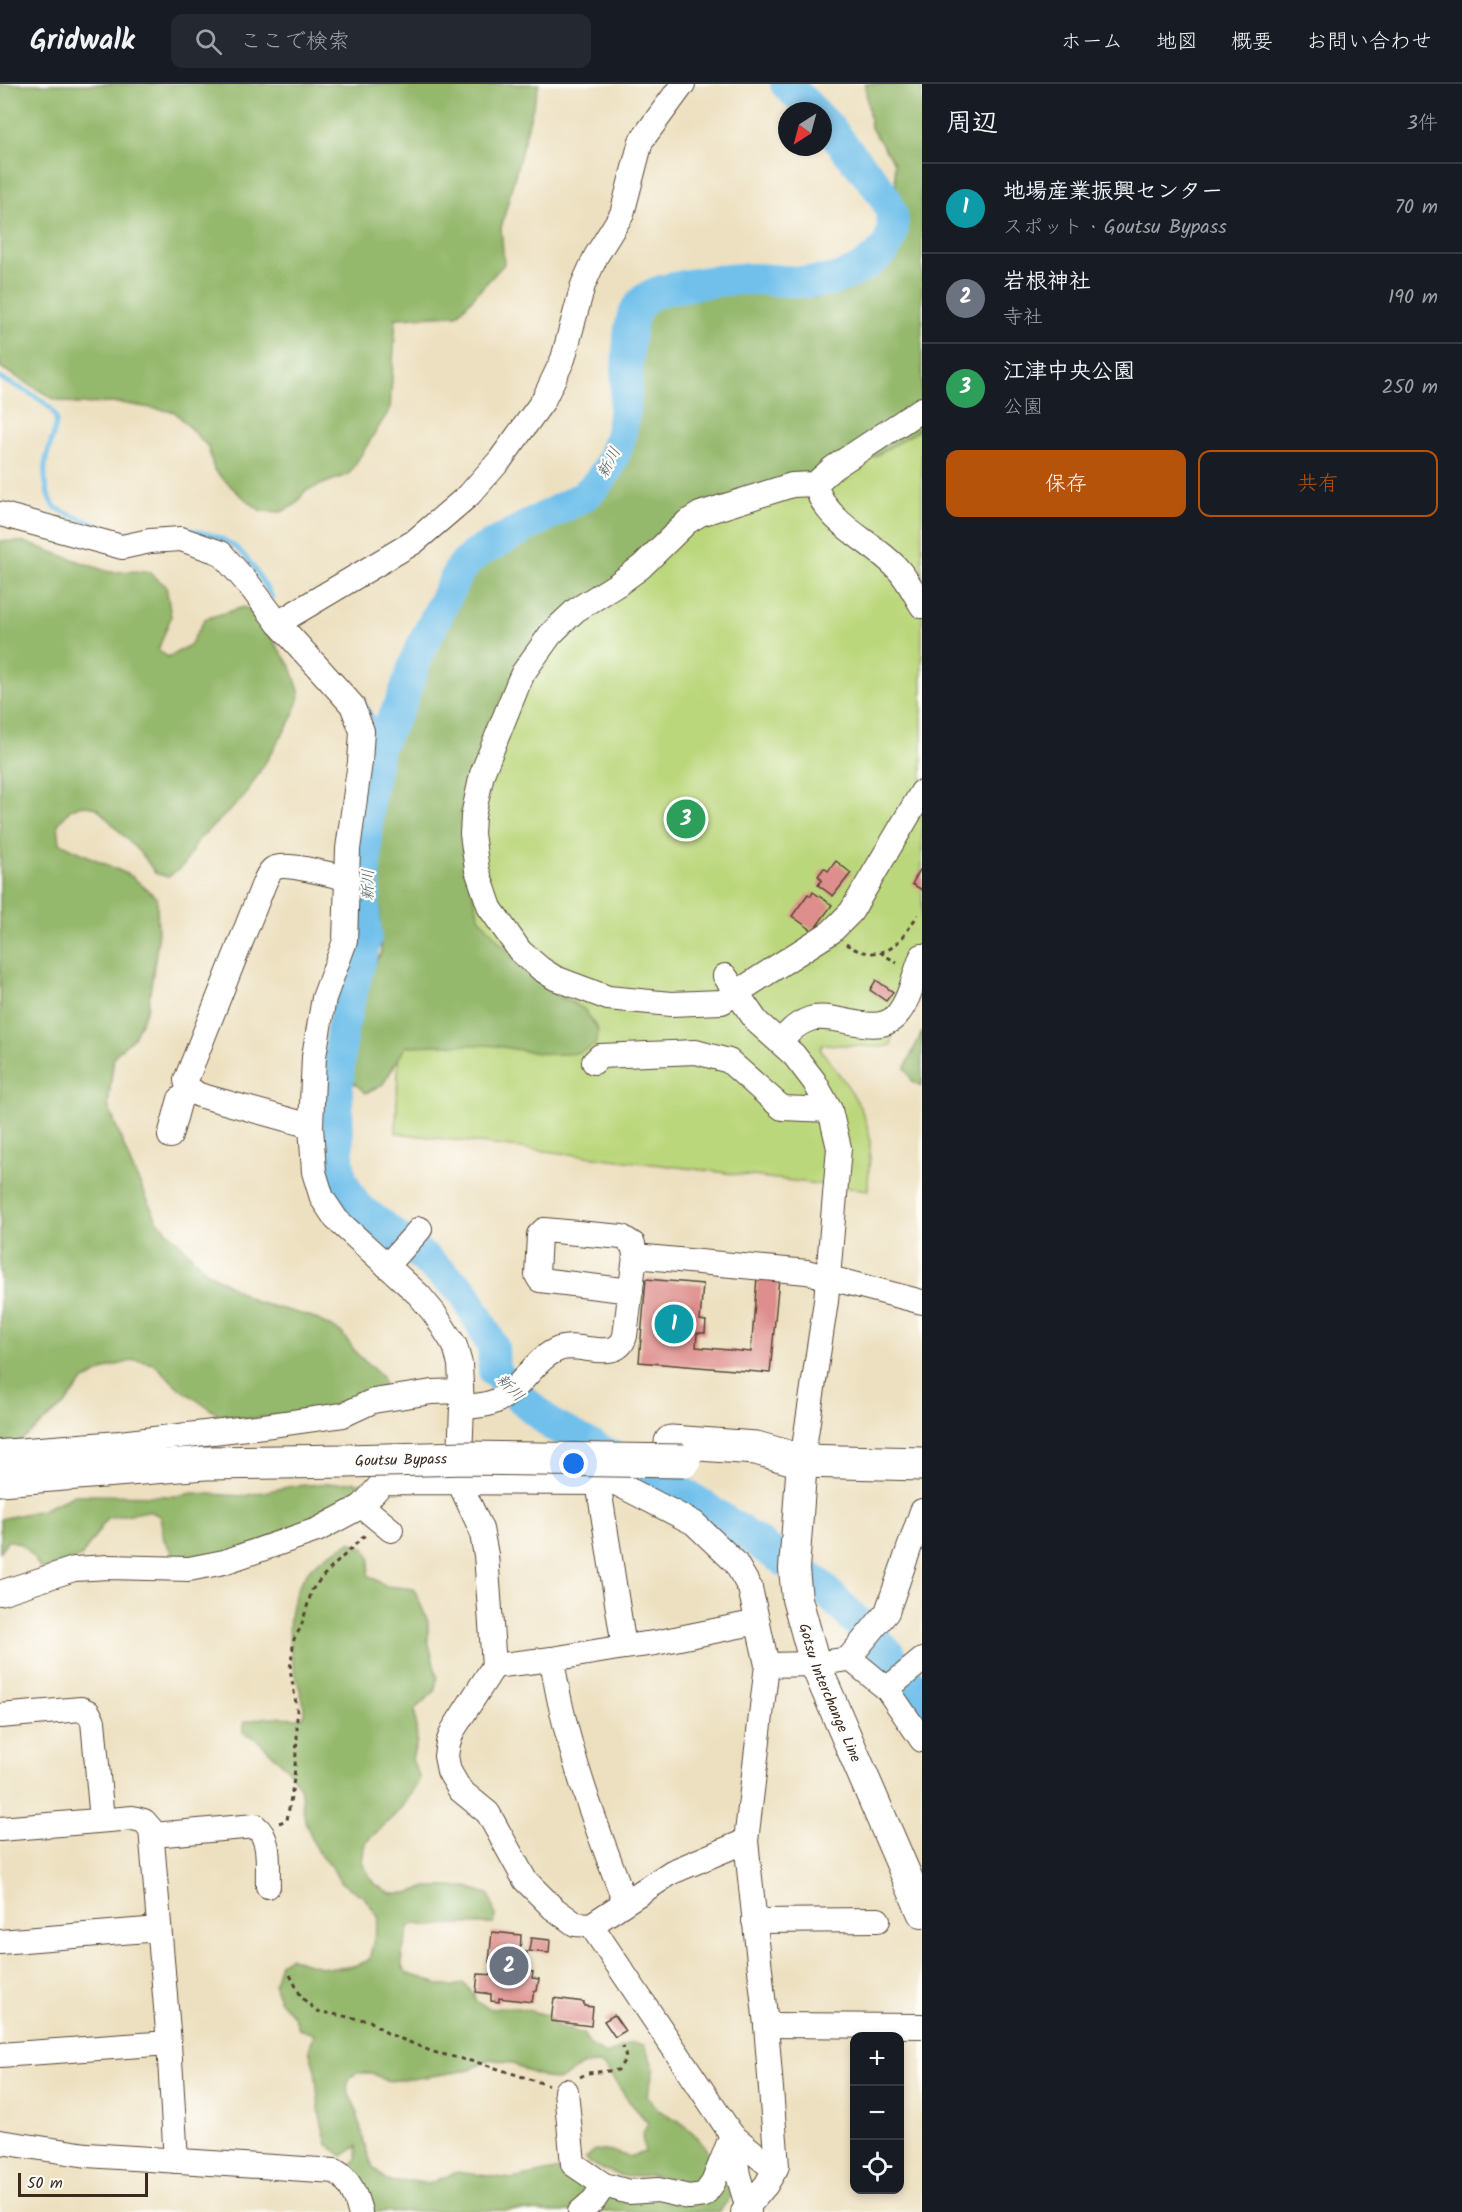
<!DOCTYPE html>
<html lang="ja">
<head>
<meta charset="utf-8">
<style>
  :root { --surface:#171b24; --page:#242831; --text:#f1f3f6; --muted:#9ea1a6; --line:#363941; --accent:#b45309 }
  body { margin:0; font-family:Kalam,"Klee One",sans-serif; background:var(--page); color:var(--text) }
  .controls { position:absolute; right:18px; bottom:18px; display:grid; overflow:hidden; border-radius:12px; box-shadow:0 3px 9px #0003 }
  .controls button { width:54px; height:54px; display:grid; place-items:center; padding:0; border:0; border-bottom:2px solid var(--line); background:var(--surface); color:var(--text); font:30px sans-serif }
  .compass { position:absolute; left:778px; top:18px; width:54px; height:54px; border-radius:50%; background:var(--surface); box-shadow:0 3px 9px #0003; rotate:216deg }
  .scale { position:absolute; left:18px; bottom:15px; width:130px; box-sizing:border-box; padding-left:6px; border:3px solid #3b2a1e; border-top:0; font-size:16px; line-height:21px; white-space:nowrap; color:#3b2a1e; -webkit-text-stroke:4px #fdfcf7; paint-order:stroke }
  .you { position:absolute; left:574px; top:1380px; width:21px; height:21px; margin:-15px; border:4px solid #fff; border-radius:50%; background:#1a73e8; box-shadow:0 0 0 9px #1a73e833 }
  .badge { display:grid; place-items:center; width:39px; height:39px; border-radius:50%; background:var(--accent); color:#fff; font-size:20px; font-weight:700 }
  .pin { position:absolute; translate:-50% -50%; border:3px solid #fff; box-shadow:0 2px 6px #0006 }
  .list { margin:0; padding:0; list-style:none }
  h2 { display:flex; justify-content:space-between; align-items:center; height:78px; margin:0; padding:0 24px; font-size:26px }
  h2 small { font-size:20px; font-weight:400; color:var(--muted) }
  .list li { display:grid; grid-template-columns:39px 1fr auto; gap:18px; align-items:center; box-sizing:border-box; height:90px; padding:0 24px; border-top:2px solid var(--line) }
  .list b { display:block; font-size:22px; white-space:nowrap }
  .list p { margin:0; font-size:20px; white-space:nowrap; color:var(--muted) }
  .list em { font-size:20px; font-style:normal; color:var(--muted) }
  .actions { display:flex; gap:12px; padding:18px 24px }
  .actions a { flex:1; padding:14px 0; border:2px solid var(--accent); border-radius:12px; text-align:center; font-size:21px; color:var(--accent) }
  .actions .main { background:var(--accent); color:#fff }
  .icon { flex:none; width:33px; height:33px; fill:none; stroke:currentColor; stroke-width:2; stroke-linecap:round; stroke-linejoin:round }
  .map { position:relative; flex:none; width:922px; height:2128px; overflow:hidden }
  header { display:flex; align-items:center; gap:36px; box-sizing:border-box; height:84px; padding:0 30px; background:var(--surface); border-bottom:2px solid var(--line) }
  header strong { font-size:28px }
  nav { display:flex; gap:33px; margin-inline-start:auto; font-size:21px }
  .search { width:420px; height:54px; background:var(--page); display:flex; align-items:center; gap:15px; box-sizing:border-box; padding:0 21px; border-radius:12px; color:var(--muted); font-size:22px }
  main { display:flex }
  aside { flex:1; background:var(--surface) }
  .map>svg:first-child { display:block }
  .green { fill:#bbd77c; stroke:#7b804d; stroke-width:1.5 }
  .forest { fill:#94b86c; stroke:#687145; stroke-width:1.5 }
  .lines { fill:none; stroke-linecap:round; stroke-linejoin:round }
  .stream { stroke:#70c0eb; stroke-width:5 }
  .river { stroke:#70c0eb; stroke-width:32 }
  .building { fill:#de8e8c }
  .minor-casing { stroke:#564536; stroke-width:26 }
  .major-casing { stroke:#564536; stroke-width:32 }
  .highway-casing { stroke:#564536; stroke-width:35 }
  .path { stroke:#564536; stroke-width:3; stroke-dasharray:4.5 4.5; stroke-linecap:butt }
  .minor { stroke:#fff; stroke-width:24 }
  .major { stroke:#fff; stroke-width:30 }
  .highway { stroke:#fff; stroke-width:33 }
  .highway-bridge-casing { stroke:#564536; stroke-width:35; stroke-linecap:butt }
  .highway-bridge { stroke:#fff; stroke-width:33 }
  .labels { text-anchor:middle; stroke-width:4.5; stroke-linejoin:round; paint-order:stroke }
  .street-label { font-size:15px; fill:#3b2a1e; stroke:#fdfcf7 }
  .water-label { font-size:16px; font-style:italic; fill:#4e5e66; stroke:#fdfcf7 }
</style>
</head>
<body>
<header>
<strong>Gridwalk</strong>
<div class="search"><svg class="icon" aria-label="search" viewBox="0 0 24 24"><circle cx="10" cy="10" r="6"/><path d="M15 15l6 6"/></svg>ここで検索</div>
<nav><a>ホーム</a><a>地図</a><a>概要</a><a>お問い合わせ</a></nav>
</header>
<main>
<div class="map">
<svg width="922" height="2128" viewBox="0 0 922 2128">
  <rect width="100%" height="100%" fill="#fdfcf7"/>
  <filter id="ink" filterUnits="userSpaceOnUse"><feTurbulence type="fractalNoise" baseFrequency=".0167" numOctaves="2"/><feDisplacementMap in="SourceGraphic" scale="12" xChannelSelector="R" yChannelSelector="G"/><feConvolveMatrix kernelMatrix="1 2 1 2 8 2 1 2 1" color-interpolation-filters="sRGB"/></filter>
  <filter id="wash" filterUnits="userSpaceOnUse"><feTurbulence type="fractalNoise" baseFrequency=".008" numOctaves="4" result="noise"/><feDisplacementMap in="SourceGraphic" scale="24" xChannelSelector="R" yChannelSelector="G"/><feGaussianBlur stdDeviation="1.35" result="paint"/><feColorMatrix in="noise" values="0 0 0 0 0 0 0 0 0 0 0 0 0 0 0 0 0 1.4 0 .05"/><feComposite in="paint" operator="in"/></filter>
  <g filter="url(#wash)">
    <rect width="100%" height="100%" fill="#ede0c0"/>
    <path class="green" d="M922,305V891L894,945L891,961L881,963L823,960L820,965C839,990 863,1018 869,1049C872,1067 868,1088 868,1106L396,1049L399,956L546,531Z"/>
    <g class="forest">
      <path d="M0,0H539L501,144L504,180L457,231L396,234L390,325L349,390L305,407L295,421L281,428L261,427L239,410L214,386L208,363L175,328L120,319L76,320L54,315L0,283Z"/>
      <path d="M865,0H922V344L860,381L814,390L711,420L523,572L465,778L479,833L521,884L549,906L584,925L598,946L595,961C566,981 518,963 485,961C459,960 432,961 406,962L383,1000L366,1009L348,994L346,965L353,933L364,898L381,869L377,732L381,679L461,498L480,474L555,437L596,414L619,388L630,359L635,333L633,252L646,225L661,216L689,210L775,207L815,214L851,205L879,190L895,170L900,143L894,79L871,44Z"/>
      <path d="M0,457L24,458L109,488L147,487L166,502L171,533L158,566L168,573L190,561L205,535L244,523L263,532L267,548L291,583L300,610L292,635L244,713L198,756L184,781L168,793L155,789L145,774L97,724L81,721L70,726L58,740L60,759L131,792L157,814L158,855L148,923L134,953L114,972L108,1021L131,1081L157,1136L207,1188L256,1218L312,1233L341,1248L358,1271L382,1293L384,1302L373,1310L336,1325L248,1335L217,1330L178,1303L154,1280L135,1276L110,1283L83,1297L65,1320L19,1358H0Z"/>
      <path d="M922,948V1002L913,998L905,984Z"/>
      <path d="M354,1398L366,1400L343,1428L217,1476L176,1475L164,1456L160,1432L148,1427L107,1434L81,1473L42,1486C32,1473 25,1456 7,1457L0,1468V1435L42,1426L75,1411L176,1412L193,1409L243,1412L293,1402Z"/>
      <path d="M350,1458L365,1464L370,1475L368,1491L386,1502L414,1505L428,1538V1556L437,1593L435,1607L415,1625L417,1658L412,1675L420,1695L399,1727L365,1759L362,1778L374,1800L391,1809H408L427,1803H467L489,1810L495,1831L494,1840C474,1841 452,1838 433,1842C424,1843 420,1838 410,1841L402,1870V1883L408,1890L429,1896L440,1902H454L463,1899L474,1910L475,1917L491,1925L513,1923L547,1931L554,1941L583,1950L590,1961L607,1971L631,1959L644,1961L654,1984L647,2013L660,2027L679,2037L692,2048L705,2063L711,2075L703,2095L690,2098L650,2091L626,2093L595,2083L585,2075L595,2066L614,2068L629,2073L645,2068L642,2052L648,2039L628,2016L606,1984L599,1980L582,1981L562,1995L553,1996L527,1987L511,1979L490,1975L470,1986L412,1995L387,1997L372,1989H356L349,1995L347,2005L356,2025L366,2066L373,2083L385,2095L394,2098L412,2097L428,2100L457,2088L512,2095L560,2085L576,2098H589L628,2114L725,2095L733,2097L732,2111L719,2128H545L524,2126L373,2128L350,2083L356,2075L357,2062L343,2072L327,2060L320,2032L315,1986L309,1966L314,1950L299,1945L294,1932L279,1916L274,1899L280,1879L290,1873C315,1885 344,1889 369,1876L379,1834L364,1813L340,1798L332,1783L317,1767L305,1737L300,1703L286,1683L256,1655L243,1648L244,1638L267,1633L303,1634C307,1617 297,1602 294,1585C286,1549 286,1513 311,1484C320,1473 338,1466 350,1458Z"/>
    </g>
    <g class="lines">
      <g class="stream">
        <path d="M0,294C15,302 51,316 56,334C58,345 45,369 45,383C44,394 47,416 55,423C59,427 113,448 120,449C127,450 136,448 143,447"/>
        <path d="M185,445C238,453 246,470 272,513"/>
        <path d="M362,617L379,644L378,663"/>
      </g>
      <g class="river">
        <path d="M786,0L813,27"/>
        <path d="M823,37C834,48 842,61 852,72C872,96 908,129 886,163C881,171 874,175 866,181C827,207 795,196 752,195C727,195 703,198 679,203C665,205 648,209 639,221C629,233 629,254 628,269C625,319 628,377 584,412L475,470L460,485L419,568L400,621L378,663L368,718L364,829L366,853L342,946L337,1008L338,1074L341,1096L356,1122L413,1165L464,1208L493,1263L494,1287L516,1310L552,1341L690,1413L819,1500L888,1569L922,1616"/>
      </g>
    </g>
    <g id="blocks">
      <g class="building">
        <path d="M836,777L851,789L833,812L818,801L822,796L818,792L824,784L828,787Z"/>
        <path d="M920,786L922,787V806L912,800Z"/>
        <path d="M813,808L832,821L813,847L792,832L808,810L811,812Z"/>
        <path d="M876,896L893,908L886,917L870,906Z"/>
        <path d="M757,1193L779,1194L770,1289L639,1278L646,1195L703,1200L700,1236L706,1237L705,1249H697L696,1263L751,1268Z"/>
        <path d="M492,1848L521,1851L520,1868H527L526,1878H520L519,1886L533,1888L532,1894L539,1895L537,1907H534L532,1918L499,1914V1918L491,1917V1910L476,1908L478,1890L497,1891L498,1879L489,1878Z"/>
        <path d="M531,1854L550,1856L549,1869L529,1867Z"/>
        <path d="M554,1914L584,1918V1922L593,1923L591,1942L551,1937Z"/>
        <path d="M614,1931L625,1947L615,1953L604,1937Z"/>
      </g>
    </g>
  </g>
  <g filter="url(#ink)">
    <use href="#blocks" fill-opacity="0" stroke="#564536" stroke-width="1.5"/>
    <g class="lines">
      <defs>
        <g id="minor">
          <path d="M922,325L833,384L815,400L792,401L700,430L687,438L641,483L618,500L576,526L561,540L550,551L523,589L518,600L482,690L473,732L472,750L477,786L490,824L520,867L541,885L555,894L608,914L671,920L722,918L831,848L851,828L922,708"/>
          <path d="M815,400C827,441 868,454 896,483C907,494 914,509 922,522"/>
          <path d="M0,430L122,463L150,457L181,455L221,469L250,502L278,539L352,621L362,647L360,678L348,765L345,857L324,914L314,972L311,1042L314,1088L322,1114L336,1135L419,1211L434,1229L455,1262L460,1280L462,1323L459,1398L481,1445L486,1471L494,1582L552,1575"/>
          <path d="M278,539L414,458L469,411L500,376L543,317L563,275L583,201L596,172L622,130L641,57L683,0"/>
          <path d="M725,892L757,938L794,971L814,997L830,1026L839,1064L826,1217L802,1377"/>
          <path d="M781,958C788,948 798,939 810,935C834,927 875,954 896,932C910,917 914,891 922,872"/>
          <path d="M594,978L600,972L696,968L729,977L782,1024L830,1026"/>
          <path d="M311,1042L199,1011L188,1004L186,996L265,797C267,793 269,788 273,785C284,777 333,792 348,794"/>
          <path d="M170,1052L180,1015L191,1006"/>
          <path d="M635,1172L807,1188L922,1218"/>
          <path d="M387,1182L420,1145"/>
          <path d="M462,1323C474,1322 487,1322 498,1316C522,1305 534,1274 559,1265C579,1257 617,1280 625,1252L635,1172L633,1160L622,1153L544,1146L539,1151L537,1191L540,1196L631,1207"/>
          <path d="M0,1368L120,1359L264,1342L343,1331L373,1317L432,1308L461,1307"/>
          <path d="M598,1398L624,1563L552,1575C564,1658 595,1740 625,1818"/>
          <path d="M362,1422L391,1446"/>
          <path d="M0,1509L74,1485L108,1483L189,1485L224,1478L317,1446L362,1422L383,1398L616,1399L694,1439L735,1478L750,1504L767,1581L746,1757L766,1941L777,2082L766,2101L743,2128"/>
          <path d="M624,1563L655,1559L758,1538"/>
          <path d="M848,1575L887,1528L922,1427"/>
          <path d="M767,1581L815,1580L848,1575L853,1577L887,1605L922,1656"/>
          <path d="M494,1582L453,1646L448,1659L446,1672L449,1687L460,1706L488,1729L525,1796L553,1824L575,1840L591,1841"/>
          <path d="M887,1605L922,1576"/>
          <path d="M0,1632L81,1625L88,1628L93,1637L102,1736"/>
          <path d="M0,1745L133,1734L144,1737L151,1745L169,1959L176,2077"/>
          <path d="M153,1751L255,1742C272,1755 267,1782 268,1802"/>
          <path d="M746,1757L672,1788L591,1841L732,2051L738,2091L749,2128"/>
          <path d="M754,1837L878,1836"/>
          <path d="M0,1858L159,1845"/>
          <path d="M766,1941L922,1942"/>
          <path d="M0,1971L169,1959"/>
          <path d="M566,2007L573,2080L604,2101L629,2108L658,2106L689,2113L704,2111L713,2099L732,2051L775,2086"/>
          <path d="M0,2058L87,2071L335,2087C350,2095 356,2112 360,2128"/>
          <path d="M580,2128L594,2116L604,2101"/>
        </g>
        <g id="major">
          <path id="s1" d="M802,1377L794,1485L797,1515L815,1580L922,1828"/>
        </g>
        <g id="highway">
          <path d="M671,1358L756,1364L802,1377L922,1380"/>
          <path d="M0,1395L205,1379L345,1377"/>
        </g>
      </defs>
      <use href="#minor" class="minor-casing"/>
      <use href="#major" class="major-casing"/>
      <use href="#highway" class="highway-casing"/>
      <g class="path">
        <path d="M846,860C860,871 884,873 897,859C905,852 911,840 918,831"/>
        <path d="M880,868L897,879"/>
        <path d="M279,1739L287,1736L294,1695L297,1656V1625L290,1585L294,1555L301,1543L312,1506L322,1493L365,1451"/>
        <path d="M290,1891L302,1914L317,1927L370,1937L387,1949L433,1968L483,1980L548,2001"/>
        <path d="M580,1993L588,1989L618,1986L626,1974L623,1962"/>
      </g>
      <use href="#minor" class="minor"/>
      <use href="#major" class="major"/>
      <use href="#highway" class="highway"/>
      <defs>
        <g id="highway-bridge">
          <path id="s2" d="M345,1377L467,1374L684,1377"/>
        </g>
      </defs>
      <use href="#highway-bridge" class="highway-bridge-casing"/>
      <use href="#highway-bridge" class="highway-bridge"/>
    </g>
  </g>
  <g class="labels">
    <g class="street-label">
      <text dy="5" stroke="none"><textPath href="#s2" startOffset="56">Goutsu Bypass</textPath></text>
      <text dy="5" stroke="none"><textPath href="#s1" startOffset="238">Gotsu Interchange Line</textPath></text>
    </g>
    <g class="water-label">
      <text transform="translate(608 378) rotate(-62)" y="6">新川</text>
      <text transform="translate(367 801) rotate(-89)" y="6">新川</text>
      <text transform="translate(511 1303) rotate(45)" y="6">新川</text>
    </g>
  </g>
</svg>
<div class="controls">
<button>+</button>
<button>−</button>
<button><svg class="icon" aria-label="locate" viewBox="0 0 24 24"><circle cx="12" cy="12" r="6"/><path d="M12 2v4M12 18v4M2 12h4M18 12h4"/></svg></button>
</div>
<svg class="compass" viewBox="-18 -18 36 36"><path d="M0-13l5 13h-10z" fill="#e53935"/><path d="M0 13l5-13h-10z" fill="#9ea1a6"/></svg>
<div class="scale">50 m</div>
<div class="you"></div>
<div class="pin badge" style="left:674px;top:1240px;background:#0f9aa8">1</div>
<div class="pin badge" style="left:509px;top:1882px;background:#6b7280">2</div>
<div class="pin badge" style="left:686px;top:735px;background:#2e9e5b">3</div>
</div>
<aside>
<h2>周辺<small>3件</small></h2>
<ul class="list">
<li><span class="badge" style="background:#0f9aa8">1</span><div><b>地場産業振興センター</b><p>スポット · Goutsu Bypass</p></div><em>70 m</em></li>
<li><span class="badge" style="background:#6b7280">2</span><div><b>岩根神社</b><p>寺社</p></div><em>190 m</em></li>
<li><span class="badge" style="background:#2e9e5b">3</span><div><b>江津中央公園</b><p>公園</p></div><em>250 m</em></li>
</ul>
<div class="actions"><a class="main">保存</a><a>共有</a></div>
</aside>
</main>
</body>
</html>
